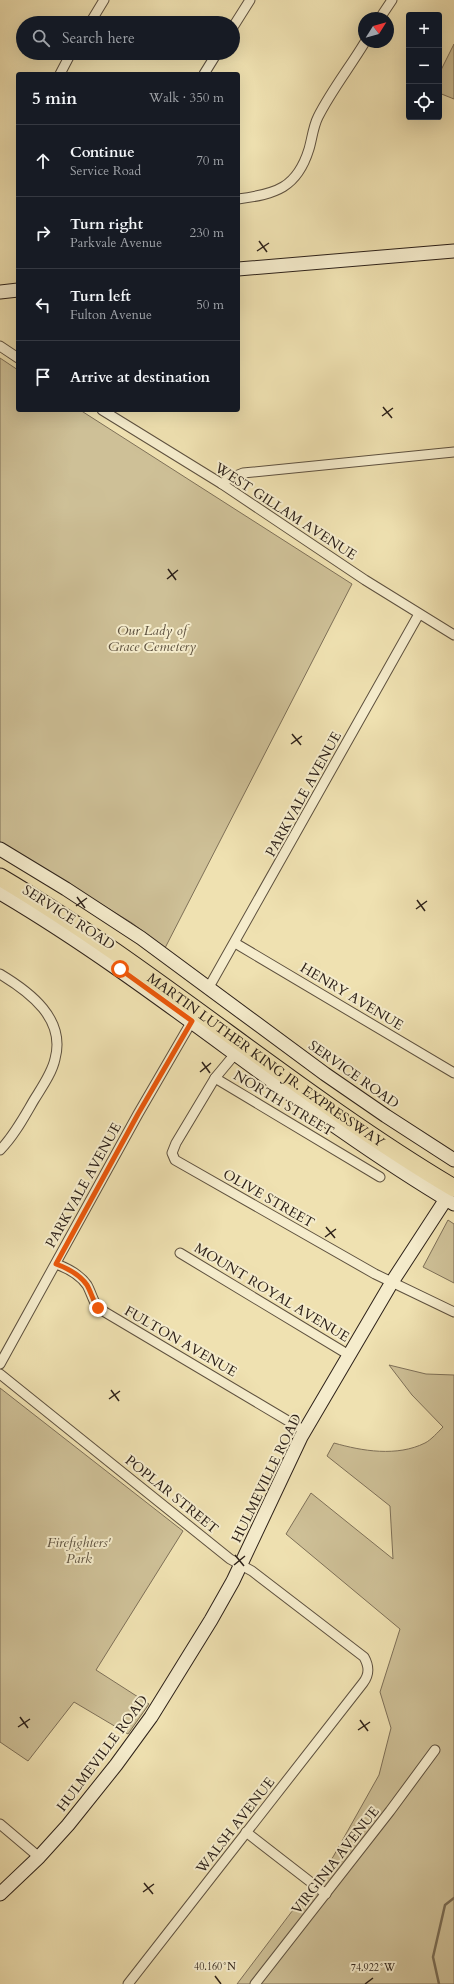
<!DOCTYPE html>
<html lang="en">
<head>
<meta charset="utf-8">
<style>
  :root { --surface:#171b24; --page:#20242c; --text:#f1f3f6; --muted:#9ea1a6; --line:#363941 }
  body { margin:0; font-family:Cardo,serif; background:var(--page); color:var(--text) }
  .controls { position:absolute; right:12px; top:12px; display:grid; overflow:hidden; border-radius:4px; box-shadow:0 4px 16px #0002 }
  .controls button { width:36px; height:36px; display:grid; place-items:center; padding:0; border:0; border-bottom:1px solid var(--line); background:var(--surface); color:var(--text); font:20px sans-serif }
  .compass { position:absolute; left:358px; top:12px; width:36px; height:36px; border-radius:50%; background:var(--surface); box-shadow:0 4px 16px #0002; rotate:53deg }
  .stop { position:absolute; width:12px; height:12px; margin:-9px; border:3px solid #ea580c; border-radius:50%; background:#fff }
  .stop.end { background:#ea580c; border-color:#fff; box-shadow:0 1px 4px #0008 }
  .list { margin:0; padding:0; list-style:none }
  h2 { display:flex; justify-content:space-between; align-items:center; height:52px; margin:0; padding:0 16px; font-size:17px }
  h2 small { font-size:13px; font-weight:400; color:var(--muted) }
  .list li { display:grid; grid-template-columns:26px 1fr auto; gap:12px; align-items:center; box-sizing:border-box; height:72px; padding:0 16px; border-top:1px solid var(--line) }
  .list b { display:block; font-size:15px; white-space:nowrap }
  .list p { margin:0; font-size:13px; white-space:nowrap; color:var(--muted) }
  .list em { font-size:13px; font-style:normal; color:var(--muted) }
  .icon { flex:none; width:22px; height:22px; fill:none; stroke:currentColor; stroke-width:2; stroke-linecap:round; stroke-linejoin:round }
  .map { position:relative; flex:none; width:454px; height:1984px; overflow:hidden }
  .search { position:absolute; background:var(--surface); box-shadow:0 4px 16px #0002; left:16px; top:16px; width:224px; height:44px; display:flex; align-items:center; gap:10px; box-sizing:border-box; padding:0 14px; border-radius:22px; color:var(--muted); font-size:15px }
  .panel { position:absolute; background:var(--surface); box-shadow:0 4px 16px #0002; left:16px; top:72px; width:224px; height:340px; border-radius:4px }
  .map>svg:first-child { display:block }
  .green { fill:#cec097; stroke:#7e7058 }
  .lines { fill:none; stroke-linecap:round; stroke-linejoin:round }
  .stream { stroke:#7a6d55; stroke-width:2.5 }
  .street-casing { stroke:#5e513f; stroke-width:11 }
  .secondary-casing { stroke:#2d2119; stroke-width:15 }
  .highway-casing { stroke:#2d2119; stroke-width:19 }
  .street { stroke:#f5eccc; stroke-width:9 }
  .secondary { stroke:#f5eccc; stroke-width:13 }
  .highway { stroke:#efe1b1; stroke-width:17 }
  .route { stroke:#ea580c; stroke-width:5 }
  .ticks { fill:none; stroke:#2d2119; stroke-width:1.5 }
  .labels { text-anchor:middle; stroke-width:4; stroke-linejoin:round; paint-order:stroke }
  .street-label { font-size:14px; fill:#2d2119; stroke:#f5eccc }
  .park-label { font-size:14px; font-style:italic; fill:#5d513f; stroke:#f5eccc }
  .ticks-label { font-size:10px; text-anchor:middle; fill:#2d2119; stroke:#f5eccc; stroke-width:4; stroke-linejoin:round; paint-order:stroke }
</style>
</head>
<body>
<div class="map">
<svg width="454" height="1984" viewBox="0 0 454 1984">
  <rect width="100%" height="100%" fill="#efe1b1"/>
  <filter id="stains"><feTurbulence type="fractalNoise" baseFrequency=".005" numOctaves="4"/><feColorMatrix values="0 0 0 0 .2 0 0 0 0 .09 0 0 0 0 .02 0 0 0 .5 -.17"/></filter>
  <radialGradient id="worn" r=".72"><stop offset=".6" stop-color="#630" stop-opacity="0"/><stop offset="1" stop-color="#630" stop-opacity=".3"/></radialGradient>
  <g class="green">
    <path d="M454,44V99L439,93V74Z"/>
    <path d="M0,358L18,370V410H80L352,584L165,948L132,923L0,842Z"/>
    <path d="M448,1220L454,1224V1283L423,1267Z"/>
    <path d="M389,1365L426,1374L454,1375V1984H237L333,1857L379,1775L391,1728L380,1692L400,1629L286,1534L311,1493L393,1559L390,1506L327,1456L334,1443C362,1451 397,1457 425,1443C431,1440 438,1432 443,1427L412,1395Z"/>
    <path d="M0,1388L183,1531L96,1670L149,1704L128,1734L74,1702L28,1761L0,1742Z"/>
  </g>
  <g class="lines">
    <path class="stream" d="M439,1984L433,1957L445,1905L454,1898"/>
    <defs>
      <g id="street">
        <path d="M380,18L392,0"/>
        <path d="M90,23L104,0"/>
        <path d="M233,27L250,0"/>
        <path d="M60,74L71,53"/>
        <path d="M204,74L217,53"/>
        <path d="M238,199C276,194 297,188 309,149C312,139 313,127 318,117C331,91 350,67 365,42"/>
        <path d="M0,346L18,358"/>
        <path d="M102,410L222,484L365,580L454,635"/>
        <path d="M222,484L228,479L243,473L454,452"/>
        <path d="M235,943L454,1073"/>
        <path d="M0,974C30,992 66,1019 55,1059C52,1073 42,1087 34,1100C24,1117 14,1136 0,1150"/>
        <path d="M209,987L419,614"/>
        <path d="M235,1054L215,1078L176,1143L172,1153L175,1160L375,1274L454,1312"/>
        <path d="M215,1078L380,1177"/>
        <path d="M180,1253L349,1355"/>
        <path d="M56,1264C67,1268 80,1275 87,1285C91,1292 93,1301 98,1308L305,1431"/>
        <path d="M0,1364L138,1114L192,1021"/>
        <path d="M0,1374L230,1559L252,1571L364,1657C369,1666 370,1674 363,1683L128,1984"/>
        <path d="M0,1824L39,1857"/>
        <path d="M246,1832L326,1894"/>
        <path d="M255,1984L390,1811L435,1750"/>
      </g>
      <g id="secondary">
        <path d="M238,269L454,251"/>
        <path d="M0,292L18,290"/>
        <path d="M0,849L66,889L141,938L325,1074L386,1116L454,1160"/>
        <path d="M0,893C158,986 296,1110 454,1204"/>
        <path d="M0,1894L39,1857L68,1825L116,1765L151,1717L211,1620L233,1581L301,1437L392,1282L446,1199"/>
      </g>
      <g id="highway">
        <path id="s1" d="M0,877C158,971 296,1094 454,1188"/>
      </g>
    </defs>
    <use href="#street" class="street-casing"/>
    <use href="#secondary" class="secondary-casing"/>
    <use href="#highway" class="highway-casing"/>
    <use href="#street" class="street"/>
    <use href="#secondary" class="secondary"/>
    <use href="#highway" class="highway"/>
  </g>
  <g class="lines">
    <path class="route" d="M98,1308C93,1301 91,1292 87,1285C80,1275 67,1268 56,1264L138,1114L192,1021L120,969"/>
  </g>
  <path class="ticks" d="M259,241L267,252M257,251L269,243M383,407L392,418M382,416L393,408M168,569L176,580M167,579L178,570M292,734L301,745M291,744L302,736M77,897L85,908M417,900L425,911M76,906L87,898M416,909L427,901M202,1062L210,1073M200,1072L211,1063M326,1227L335,1238M325,1237L336,1229M111,1390L119,1401M109,1399L120,1391M235,1555L244,1566M234,1565L245,1556M20,1717L28,1728M360,1720L368,1731M18,1727L30,1719M358,1730L370,1722M144,1883L153,1894M143,1892L154,1884M215,1976L221,1984M365,1984L373,1978"/>
  <g class="labels">
    <g class="street-label">
      <text transform="translate(286 511) rotate(33)" y="5">WEST GILLAM AVENUE</text>
      <text transform="translate(303 794) rotate(-61)" y="5">PARKVALE AVENUE</text>
      <text transform="translate(69 917) rotate(33)" y="5">SERVICE ROAD</text>
      <text transform="translate(352 996) rotate(31)" y="5">HENRY AVENUE</text>
      <text dy="5" stroke="none"><textPath href="#s1" startOffset="323">MARTIN LUTHER KING JR. EXPRESSWAY</textPath></text>
      <text transform="translate(354 1074) rotate(35)" y="5">SERVICE ROAD</text>
      <text transform="translate(284 1103) rotate(31)" y="5">NORTH STREET</text>
      <text transform="translate(83 1185) rotate(-61)" y="5">PARKVALE AVENUE</text>
      <text transform="translate(269 1198) rotate(30)" y="5">OLIVE STREET</text>
      <text transform="translate(272 1292) rotate(31)" y="5">MOUNT ROYAL AVENUE</text>
      <text transform="translate(181 1341) rotate(30)" y="5">FULTON AVENUE</text>
      <text transform="translate(266 1478) rotate(-64)" y="5">HULMEVILLE ROAD</text>
      <text transform="translate(172 1494) rotate(39)" y="5">POPLAR STREET</text>
      <text transform="translate(102 1753) rotate(-53)" y="5">HULMEVILLE ROAD</text>
      <text transform="translate(235 1825) rotate(-52)" y="5">WALSH AVENUE</text>
      <text transform="translate(335 1860) rotate(-52)" y="5">VIRGINIA AVENUE</text>
    </g>
    <g class="park-label">
      <text x="152" y="635">Our Lady of<tspan x="152" dy="16">Grace Cemetery</tspan></text>
      <text x="79" y="1547">Firefighters'<tspan x="79" dy="16">Park</tspan></text>
    </g>
  </g>
  <g class="ticks-label">
    <text x="215" y="1970">40.160°N</text>
    <text x="373" y="1971">74.922°W</text>
  </g>
  <rect width="100%" height="100%" filter="url(#stains)"/>
  <rect width="100%" height="100%" fill="url(#worn)"/>
</svg>
<div class="controls">
<button>+</button>
<button>−</button>
<button><svg class="icon" aria-label="locate" viewBox="0 0 24 24"><circle cx="12" cy="12" r="6"/><path d="M12 2v4M12 18v4M2 12h4M18 12h4"/></svg></button>
</div>
<svg class="compass" viewBox="-18 -18 36 36"><path d="M0-13l5 13h-10z" fill="#e53935"/><path d="M0 13l5-13h-10z" fill="#9ea1a6"/></svg>
<div class="stop" style="left:120px;top:969px"></div>
<div class="stop end" style="left:98px;top:1308px"></div>
<div class="search"><svg class="icon" aria-label="search" viewBox="0 0 24 24"><circle cx="10" cy="10" r="6"/><path d="M15 15l6 6"/></svg>Search here</div>
<section class="panel">
<h2>5 min<small>Walk · 350 m</small></h2>
<ul class="list">
<li><svg class="icon" aria-label="ahead" viewBox="0 0 24 24"><path d="M12 20V5M6 11l6-6 6 6"/></svg><div><b>Continue</b><p>Service Road</p></div><em>70 m</em></li>
<li><svg class="icon" aria-label="right" viewBox="0 0 24 24"><path d="M7 20v-9h11M14 6l5 5-5 5"/></svg><div><b>Turn right</b><p>Parkvale Avenue</p></div><em>230 m</em></li>
<li><svg class="icon" aria-label="left" viewBox="0 0 24 24"><path d="M17 20v-9H6M10 6l-5 5 5 5"/></svg><div><b>Turn left</b><p>Fulton Avenue</p></div><em>50 m</em></li>
<li><svg class="icon" aria-label="arrive" viewBox="0 0 24 24"><path d="M6 21V4h12l-3 4 3 4H6"/></svg><div><b>Arrive at destination</b></div></li>
</ul>
</section>
</div>
</body>
</html>
